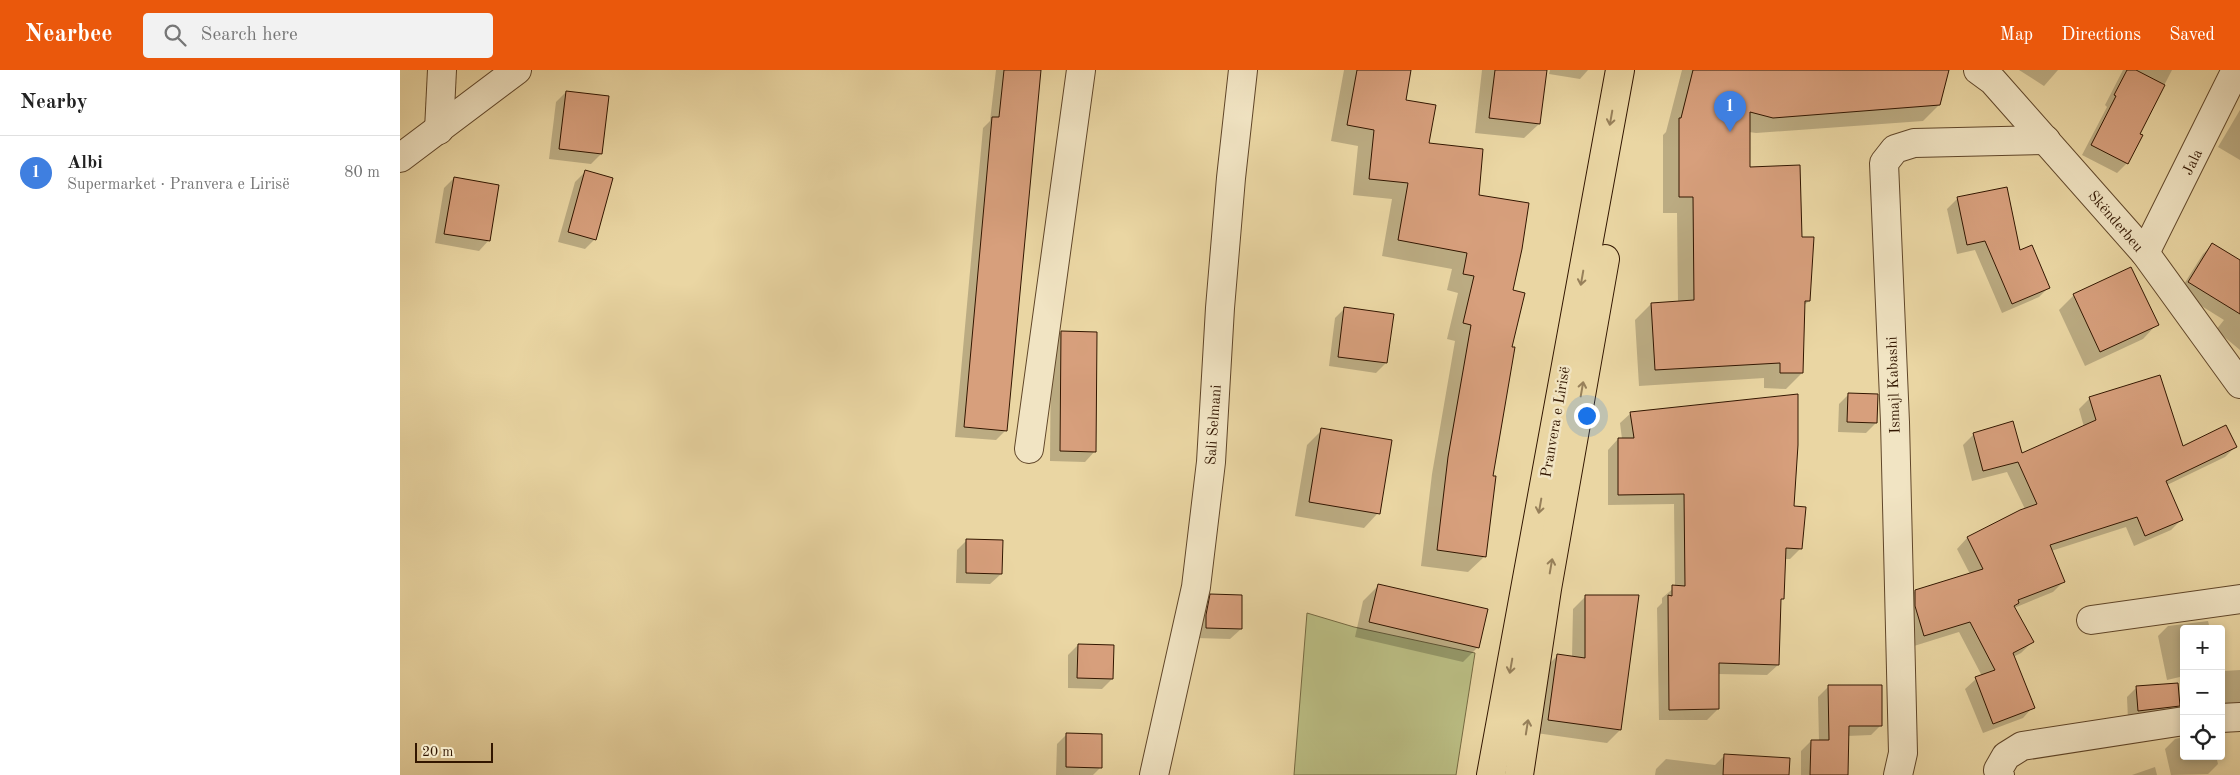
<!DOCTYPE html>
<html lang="en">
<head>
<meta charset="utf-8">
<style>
  :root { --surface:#fff; --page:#f2f2f2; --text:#222; --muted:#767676; --line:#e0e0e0; --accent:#ea580c }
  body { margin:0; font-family:"Old Standard TT",serif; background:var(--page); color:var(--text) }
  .controls { position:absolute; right:15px; bottom:15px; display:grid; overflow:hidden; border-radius:5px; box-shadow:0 2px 8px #0003 }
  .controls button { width:45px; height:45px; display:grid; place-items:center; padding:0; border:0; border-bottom:1px solid var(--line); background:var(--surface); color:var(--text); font:25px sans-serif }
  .scale { position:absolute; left:15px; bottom:12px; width:78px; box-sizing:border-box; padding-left:5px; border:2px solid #321600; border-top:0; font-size:14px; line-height:18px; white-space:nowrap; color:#321600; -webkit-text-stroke:4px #f1e4c3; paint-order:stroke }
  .you { position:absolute; left:1186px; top:345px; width:18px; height:18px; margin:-12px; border:4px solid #fff; border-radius:50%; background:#1a73e8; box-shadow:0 0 0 8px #1a73e833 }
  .badge { display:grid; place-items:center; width:32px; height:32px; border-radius:50%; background:var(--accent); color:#fff; font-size:16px; font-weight:700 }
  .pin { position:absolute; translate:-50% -41px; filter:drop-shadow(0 1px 2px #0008) }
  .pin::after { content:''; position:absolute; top:26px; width:18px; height:15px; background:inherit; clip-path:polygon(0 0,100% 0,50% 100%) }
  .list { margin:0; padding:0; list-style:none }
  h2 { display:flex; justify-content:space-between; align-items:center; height:65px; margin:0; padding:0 20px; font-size:21px }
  h2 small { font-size:16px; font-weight:400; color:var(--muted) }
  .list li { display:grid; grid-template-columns:32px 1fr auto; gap:15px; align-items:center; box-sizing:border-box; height:75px; padding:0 20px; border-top:1px solid var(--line) }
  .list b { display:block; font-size:19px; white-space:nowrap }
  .list p { margin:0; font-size:16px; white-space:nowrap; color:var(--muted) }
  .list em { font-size:16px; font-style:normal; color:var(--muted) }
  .icon { flex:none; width:28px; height:28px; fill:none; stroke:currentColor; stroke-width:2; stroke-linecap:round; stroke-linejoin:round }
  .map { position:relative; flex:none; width:1840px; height:705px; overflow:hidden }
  header { display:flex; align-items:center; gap:30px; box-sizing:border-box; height:70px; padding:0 25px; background:var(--accent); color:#fff }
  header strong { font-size:24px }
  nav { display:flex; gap:28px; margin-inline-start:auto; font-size:18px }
  .search { width:350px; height:45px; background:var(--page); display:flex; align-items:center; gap:12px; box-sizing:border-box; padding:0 18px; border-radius:5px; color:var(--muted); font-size:19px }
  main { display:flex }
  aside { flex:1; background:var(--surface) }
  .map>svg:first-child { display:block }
  .green { fill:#babd83; stroke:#766a42 }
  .shadow { fill:#0003 }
  .building { fill:#d79f7c; stroke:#321600 }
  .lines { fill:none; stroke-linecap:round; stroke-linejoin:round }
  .street-casing { stroke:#604629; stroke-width:30 }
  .primary-casing { stroke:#321600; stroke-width:30 }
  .street { stroke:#f1e4c3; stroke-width:28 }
  .primary { stroke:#ead6a3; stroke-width:28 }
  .oneway { stroke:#97805a }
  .labels { text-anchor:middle; stroke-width:5; stroke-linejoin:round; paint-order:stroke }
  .street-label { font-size:15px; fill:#321600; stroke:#f1e4c3 }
</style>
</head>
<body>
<header>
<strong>Nearbee</strong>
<div class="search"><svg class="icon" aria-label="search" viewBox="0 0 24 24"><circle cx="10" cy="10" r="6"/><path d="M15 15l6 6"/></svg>Search here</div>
<nav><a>Map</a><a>Directions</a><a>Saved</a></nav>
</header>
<main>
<aside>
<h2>Nearby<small></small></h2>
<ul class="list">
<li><span class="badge" style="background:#3f7fe0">1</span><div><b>Albi</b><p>Supermarket · Pranvera e Lirisë</p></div><em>80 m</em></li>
</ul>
</aside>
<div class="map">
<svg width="1840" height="705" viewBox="0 0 1840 705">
  <rect width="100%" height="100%" fill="#ead6a3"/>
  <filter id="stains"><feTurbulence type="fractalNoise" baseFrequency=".004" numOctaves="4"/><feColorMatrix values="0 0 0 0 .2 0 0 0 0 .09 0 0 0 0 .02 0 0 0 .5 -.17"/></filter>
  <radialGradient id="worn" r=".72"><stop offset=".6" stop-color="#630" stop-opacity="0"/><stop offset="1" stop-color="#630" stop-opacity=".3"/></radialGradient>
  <path class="green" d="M907,543L954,557L1075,583L1056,705H894Z"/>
  <g class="shadow">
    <path d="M596,0H640L606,360L596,370L555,367L583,58L590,51Z"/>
    <path d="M944,0H1010L1004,31L1028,74L1077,126L1111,221V278L1092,407L1085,486L1068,502L1021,496L1032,404L1055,271L1047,269L1058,223L1047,220L1052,199L982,186L992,129L953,125L958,76L931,71Z"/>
    <path d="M1082,0H1145L1139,54L1124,68L1075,63Z"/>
    <path d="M1150,0H1188L1180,9L1149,4Z"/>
    <path d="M1282,0H1548L1539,35L1523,51L1356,63L1349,62V98L1401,168L1409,231L1403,236L1402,303L1386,319L1364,318V308L1239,316L1235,250L1251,234L1278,233L1277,143H1263V65L1266,62Z"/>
    <path d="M1619,0H1658L1644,16Z"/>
    <path d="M1723,0H1772L1739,64L1727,93L1717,103L1682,85L1707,37L1705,35Z"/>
    <path d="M166,22L201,84L191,94L149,89L156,32Z"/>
    <path d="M1840,40V90L1818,77Z"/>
    <path d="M185,102L195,169L185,179L158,172L175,112Z"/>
    <path d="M54,108L89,170L79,181L35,173L44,118Z"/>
    <path d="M1606,118L1620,181L1649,217L1639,227L1602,243L1575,180L1557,184L1547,139L1557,129Z"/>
    <path d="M1813,174L1840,191V280L1816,260L1824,250L1779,222L1803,184Z"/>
    <path d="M1674,225L1757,254L1743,269L1685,296L1659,240Z"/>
    <path d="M945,238L986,293L976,303L929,296L935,248Z"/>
    <path d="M661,262L695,381L685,392L650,391L651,272Z"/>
    <path d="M1759,307L1782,378L1835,377L1825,387L1767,415L1781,450L1771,460L1734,476L1726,457L1651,481L1663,512L1653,522L1614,538L1632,572L1621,583L1613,587L1633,637L1623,648L1583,663L1565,619L1576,609L1582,606L1559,562L1514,576L1505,531L1515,521L1570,504L1557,479L1567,468L1625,439L1607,402L1572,411L1563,375L1573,365L1621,384L1684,357L1679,339L1689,329Z"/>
    <path d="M1449,324L1476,353L1466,363L1438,362L1439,334Z"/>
    <path d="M1231,343L1392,437L1400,479L1390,489H1384L1382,528L1379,531L1378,595L1367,605L1318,604V639L1307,650H1259L1257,538L1262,533V528L1275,517L1274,434L1208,435V380L1218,369H1222L1220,353Z"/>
    <path d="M922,360L978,443L964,458L895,446L907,375Z"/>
    <path d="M567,470L601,504L590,514L556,513L557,480Z"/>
    <path d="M978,516L1078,577L1063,592L955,567L963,531Z"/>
    <path d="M811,525L841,559L830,569L796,568L801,536Z"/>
    <path d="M1186,526L1220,660L1207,673L1136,663L1144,599L1157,586L1172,588L1173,539Z"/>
    <path d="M1808,551L1810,559H1784V606L1767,610L1758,566L1768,556Z"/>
    <path d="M678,575L712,609L702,619L668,618V585Z"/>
    <path d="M1840,600V640L1821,641V603L1824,601Z"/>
    <path d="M1428,617L1481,655L1471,665L1447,666V705H1401V681L1411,671H1419L1418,627Z"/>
    <path d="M1737,617L1779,635L1769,645L1728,650L1727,627Z"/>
    <path d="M667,664L700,698L693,705H656L657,674Z"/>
    <path d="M1784,667V686H1816L1818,694L1808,704L1771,705L1765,679L1775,669Z"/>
    <path d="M1324,686L1358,705H1255L1256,699L1266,689L1315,695Z"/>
    <path d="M1755,697L1757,705H1732Z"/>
  </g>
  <g class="building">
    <path d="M604,0H641L607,361L564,357L592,47H599Z"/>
    <path d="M957,0H1011L1006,30L1036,35L1029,73L1083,79L1079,125L1129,133L1122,179L1113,220L1125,223L1112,277H1115L1093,406H1096L1086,487L1037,480L1048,387L1071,255L1063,253L1074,206L1063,204L1067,183L998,170L1008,113L969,109L974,60L947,55Z"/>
    <path d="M1095,0H1147L1140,54L1089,48Z"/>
    <path d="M1293,0H1549L1540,35L1373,48L1350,42V97L1400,95L1402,167H1414L1410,231H1405L1403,303H1380V293L1255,300L1251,233L1294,230L1293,127H1279V48H1281Z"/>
    <path d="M1727,0H1736L1765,15L1740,64L1743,65L1728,94L1691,75L1716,26L1714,25Z"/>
    <path d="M166,21L209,26L202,84L159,79Z"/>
    <path d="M185,100L213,108L196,170L168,162Z"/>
    <path d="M54,107L99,115L90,171L44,164Z"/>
    <path d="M1607,117L1620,180L1632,175L1650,218L1612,234L1585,171L1567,175L1557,127Z"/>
    <path d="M1812,173L1840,190V244L1788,212Z"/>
    <path d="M1731,197L1759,255L1700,282L1673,224Z"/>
    <path d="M944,237L994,244L987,293L938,287Z"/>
    <path d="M661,261L697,262L696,382L660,381Z"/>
    <path d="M1760,305L1783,376L1826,355L1837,377L1766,411L1783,450L1745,466L1737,447L1650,475L1665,512L1618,530L1619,533L1614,536L1634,572L1613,583L1635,638L1593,654L1575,607L1595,600L1570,552L1524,566L1515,536V520L1583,499L1567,467L1620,440L1637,434L1618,392L1583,401L1573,363L1613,351L1622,383L1696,350L1689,327Z"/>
    <path d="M1448,323L1478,324L1477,353L1447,352Z"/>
    <path d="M1398,324V375L1394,436L1406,437L1402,479L1386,478L1384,529H1381L1379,595L1319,593V639L1269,640L1268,525L1272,526V515L1285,516L1284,424L1218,425V368H1234L1230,342Z"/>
    <path d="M921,358L992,370L980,444L909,432Z"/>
    <path d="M566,469L603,470L602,504L566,503Z"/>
    <path d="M978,514L1088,539L1079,578L969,552Z"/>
    <path d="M810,524L842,525V559L806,558V545Z"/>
    <path d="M1185,525H1239L1221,660L1148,650L1157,584L1185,588Z"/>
    <path d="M678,574L714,575L713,609L677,608Z"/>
    <path d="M1778,613L1780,636L1738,641L1736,616Z"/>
    <path d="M1428,615H1482V656H1449L1448,705H1410L1411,670H1429Z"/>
    <path d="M666,663L702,664V698L666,697Z"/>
    <path d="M1324,684L1390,688L1389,705H1323Z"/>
  </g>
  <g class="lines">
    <defs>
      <g id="street">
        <path d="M1578,0L1593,11L1745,183L1840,314"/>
        <path d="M39,60L42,0"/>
        <path d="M0,88L117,0"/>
        <path d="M1745,183L1836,0"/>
        <path d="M629,379L681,0"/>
        <path d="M1691,550L1840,529"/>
        <path d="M1821,648L1840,647"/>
        <path d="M754,705L796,517L811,392L820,238L831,108L843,0"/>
        <path d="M1498,705L1503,683L1495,352L1484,93L1495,79L1514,73L1646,70"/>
        <path d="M1600,705L1598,700L1606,686L1622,676L1784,651"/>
      </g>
      <g id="primary">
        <path d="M1091,705L1220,0"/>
        <path d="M1119,705L1147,519L1205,189"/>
      </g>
    </defs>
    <use href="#street" class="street-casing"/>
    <use href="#primary" class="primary-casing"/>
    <use href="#street" class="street"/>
    <use href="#primary" class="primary"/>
  </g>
  <defs><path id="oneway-shaft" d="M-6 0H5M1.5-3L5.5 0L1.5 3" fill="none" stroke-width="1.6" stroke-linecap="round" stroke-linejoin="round" transform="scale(1.25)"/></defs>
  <g class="oneway">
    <use href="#oneway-shaft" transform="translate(1211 48) rotate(100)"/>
    <use href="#oneway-shaft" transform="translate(1182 208) rotate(100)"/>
    <use href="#oneway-shaft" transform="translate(1182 319) rotate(-80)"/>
    <use href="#oneway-shaft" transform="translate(1140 436) rotate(100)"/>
    <use href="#oneway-shaft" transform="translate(1151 496) rotate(-80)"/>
    <use href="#oneway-shaft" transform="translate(1111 596) rotate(100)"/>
    <use href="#oneway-shaft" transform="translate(1127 657) rotate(-81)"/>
  </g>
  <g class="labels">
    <g class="street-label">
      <text transform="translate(1792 92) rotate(-64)" y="5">Jala</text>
      <text transform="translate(1716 151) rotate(49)" y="5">Skënderbeu</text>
      <text transform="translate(1493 315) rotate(-92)" y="5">Ismajl Kabashi</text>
      <text transform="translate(1155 352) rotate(-80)" y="5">Pranvera e Lirisë</text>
      <text transform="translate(813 355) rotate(-86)" y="5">Sali Selmani</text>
    </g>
  </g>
  <rect width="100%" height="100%" filter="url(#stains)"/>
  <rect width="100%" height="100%" fill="url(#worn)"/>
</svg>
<div class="controls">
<button>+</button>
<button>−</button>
<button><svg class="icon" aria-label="locate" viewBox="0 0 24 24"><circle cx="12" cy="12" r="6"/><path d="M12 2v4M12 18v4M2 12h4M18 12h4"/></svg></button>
</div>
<div class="scale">20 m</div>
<div class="you"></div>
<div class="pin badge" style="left:1330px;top:62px;background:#3f7fe0">1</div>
</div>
</main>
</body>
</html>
